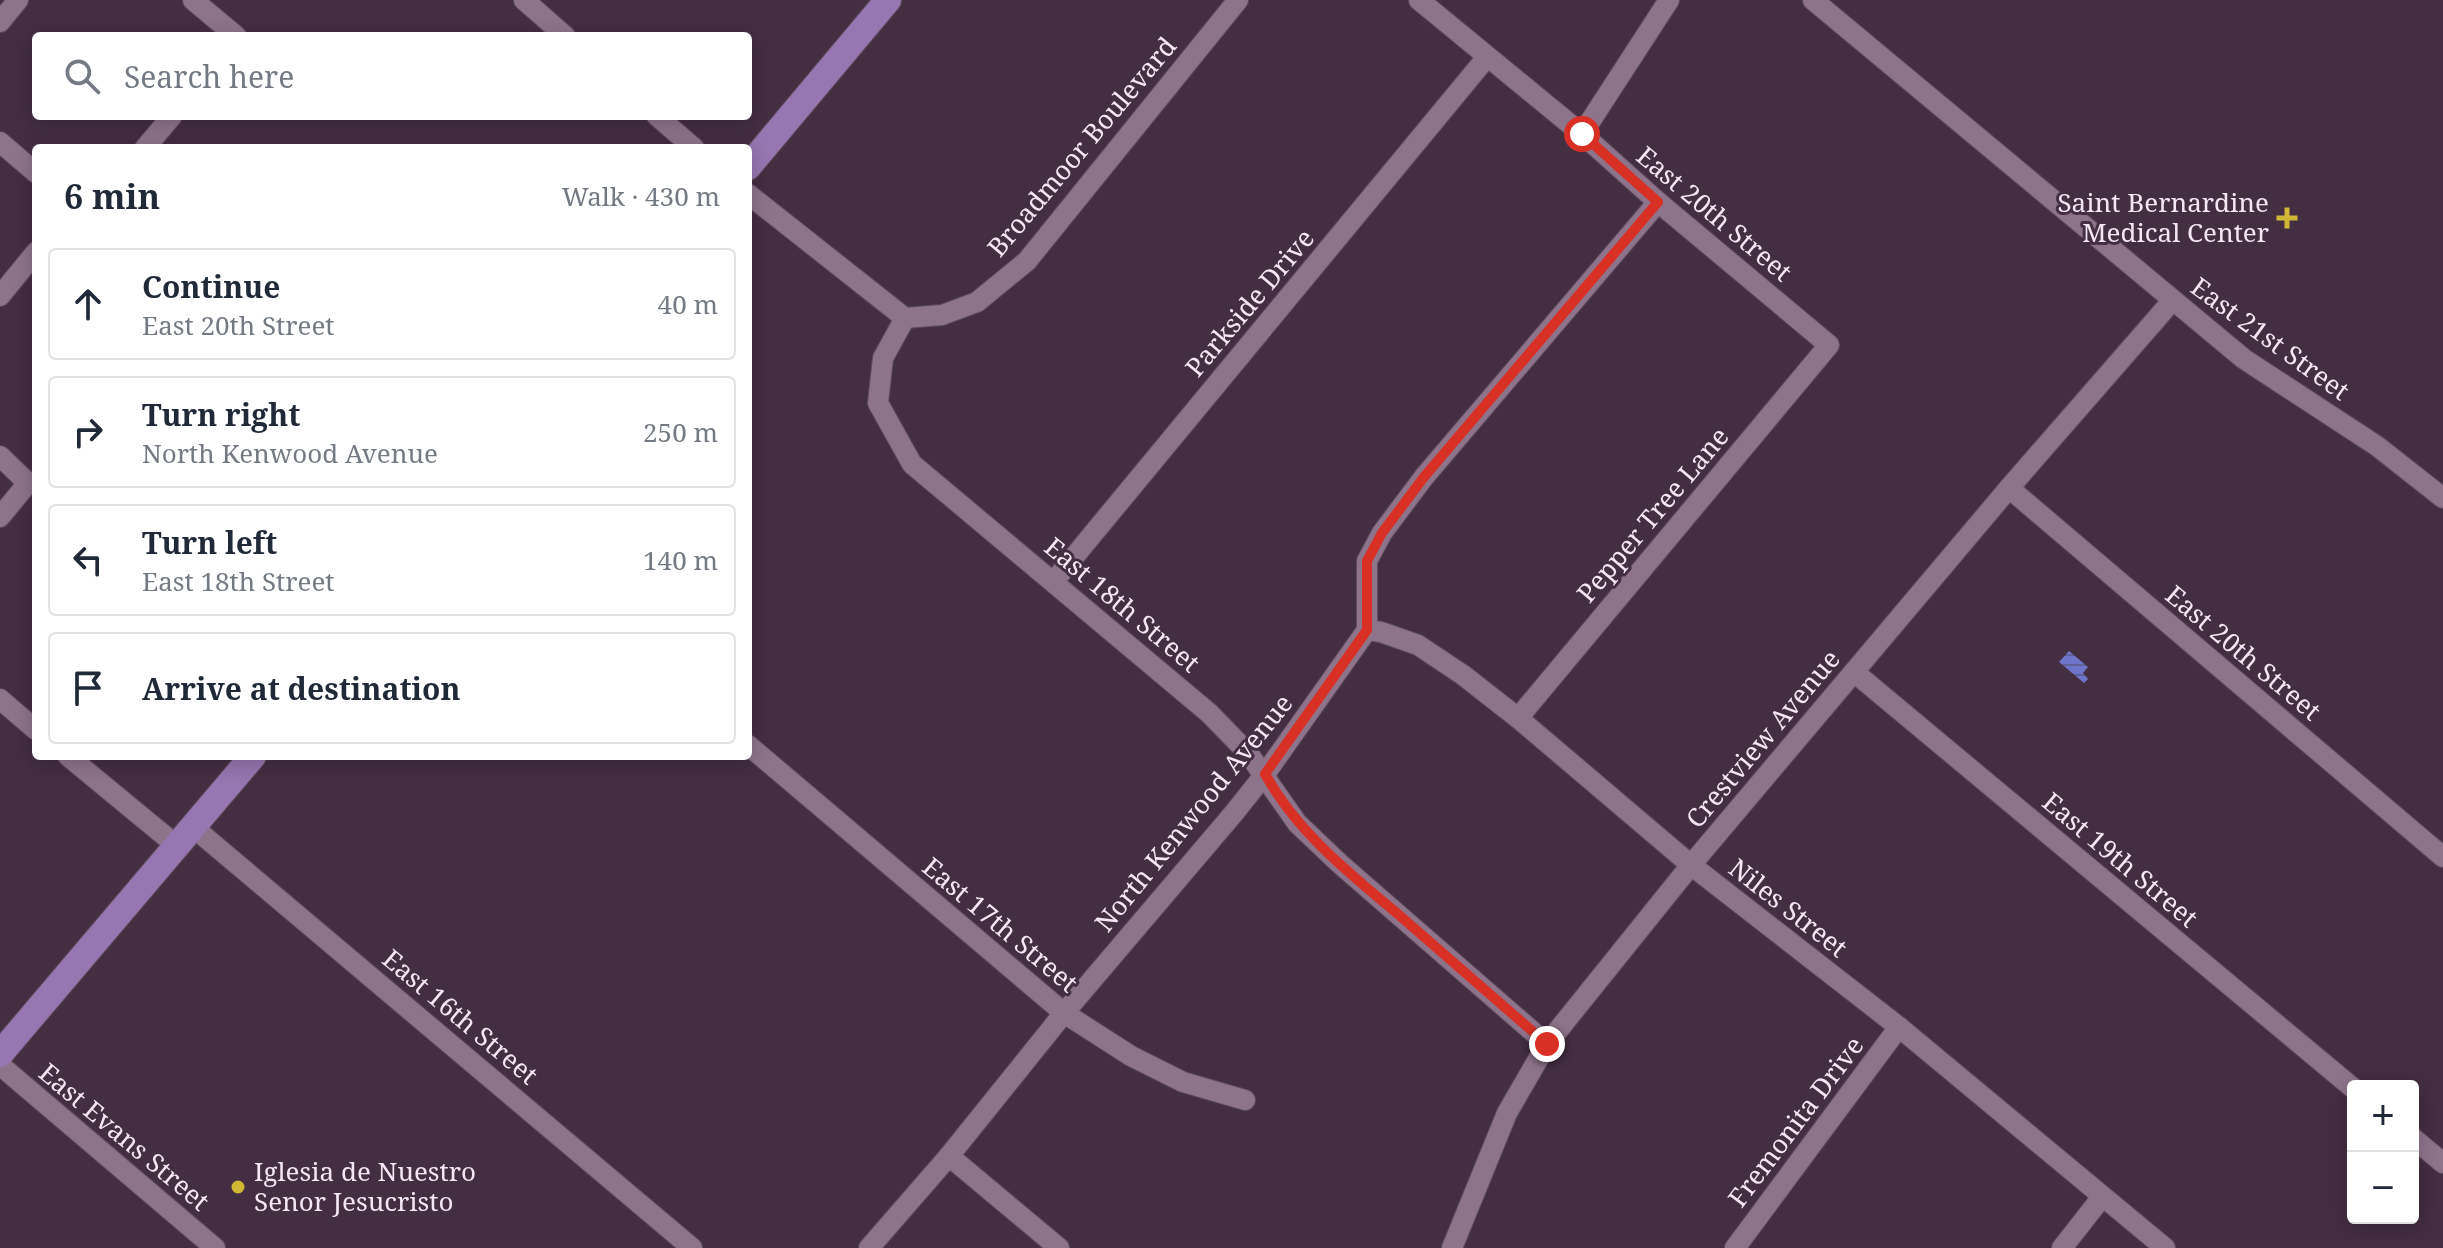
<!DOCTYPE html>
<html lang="en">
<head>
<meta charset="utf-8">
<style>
  :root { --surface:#fff; --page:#f6f6f7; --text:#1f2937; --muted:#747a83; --line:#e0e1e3 }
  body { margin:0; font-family:"Noto Serif",serif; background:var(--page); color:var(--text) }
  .controls { position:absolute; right:24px; bottom:24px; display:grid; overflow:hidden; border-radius:8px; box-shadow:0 4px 20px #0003 }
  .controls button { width:72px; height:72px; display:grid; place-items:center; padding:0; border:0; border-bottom:2px solid var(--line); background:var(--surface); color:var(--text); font:40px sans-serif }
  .stop { position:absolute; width:24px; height:24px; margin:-18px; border:6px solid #d93025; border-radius:50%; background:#fff }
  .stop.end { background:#d93025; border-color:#fff; box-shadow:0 2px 8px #0008 }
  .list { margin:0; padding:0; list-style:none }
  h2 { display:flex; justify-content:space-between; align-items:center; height:104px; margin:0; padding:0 32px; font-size:34px }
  h2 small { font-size:26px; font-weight:400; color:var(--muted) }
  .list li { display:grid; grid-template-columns:52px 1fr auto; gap:24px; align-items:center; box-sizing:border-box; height:112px; margin:0 16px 16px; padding:0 16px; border:2px solid var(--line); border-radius:8px }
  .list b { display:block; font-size:30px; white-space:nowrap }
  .list p { margin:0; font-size:26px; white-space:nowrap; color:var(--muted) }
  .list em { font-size:26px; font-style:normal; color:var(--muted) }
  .icon { flex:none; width:44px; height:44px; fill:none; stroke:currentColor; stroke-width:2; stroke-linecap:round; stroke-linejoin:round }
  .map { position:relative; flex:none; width:2443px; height:1248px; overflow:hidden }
  .search { position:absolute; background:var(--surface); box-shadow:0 4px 20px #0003; left:32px; top:32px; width:720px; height:88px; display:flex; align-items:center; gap:20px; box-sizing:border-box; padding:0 28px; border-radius:8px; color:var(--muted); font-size:30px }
  .panel { position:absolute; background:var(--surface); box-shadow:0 4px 20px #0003; left:32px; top:144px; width:720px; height:616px; border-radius:8px }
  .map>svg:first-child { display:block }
  .water { fill:url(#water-rules) }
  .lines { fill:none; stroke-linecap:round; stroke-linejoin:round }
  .minor-casing { stroke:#5f4c5e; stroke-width:22 }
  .major-casing { stroke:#5f4c5e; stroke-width:28 }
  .minor { stroke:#8e748b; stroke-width:20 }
  .major { stroke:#9876b1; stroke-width:26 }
  .route { stroke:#d93025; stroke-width:10 }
  .poi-dot { fill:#d0b836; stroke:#442e42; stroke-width:3 }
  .labels { text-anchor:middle; stroke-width:6; stroke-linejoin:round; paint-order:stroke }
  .street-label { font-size:26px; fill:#f5e6f3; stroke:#442e42 }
  .poi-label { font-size:26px; fill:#f5e6f3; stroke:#442e42; text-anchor:end }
</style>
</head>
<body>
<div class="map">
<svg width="2443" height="1248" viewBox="0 0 2443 1248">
  <defs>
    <pattern id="water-rules" width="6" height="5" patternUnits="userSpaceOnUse" patternTransform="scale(2)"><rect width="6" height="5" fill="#6e74ca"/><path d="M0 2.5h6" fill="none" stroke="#606196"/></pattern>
  </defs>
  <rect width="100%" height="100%" fill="#442e42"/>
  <path class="water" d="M2069,651L2088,667L2083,673L2088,679L2084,683L2059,662Z"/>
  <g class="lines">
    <defs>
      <g id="minor">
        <path d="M193,0L236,36"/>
        <path d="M524,0L565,36"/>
        <path d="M1419,0L1582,134L1658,202L1829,345L1518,718"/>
        <path d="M1813,0L2244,359L2377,446L2443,498"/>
        <path d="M0,22L18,0"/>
        <path d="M657,116L694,148"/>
        <path d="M1582,134L1669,0"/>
        <path d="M0,142L36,173"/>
        <path d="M145,148L172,116"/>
        <path d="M748,194L905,318L883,358L878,403L912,464L1209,713L1248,753L1297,823L1339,863L1547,1044"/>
        <path d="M0,296L36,252"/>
        <path d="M905,318L942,315L977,302L1027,261L1238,0"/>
        <path d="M0,456L28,483L0,517"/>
        <path d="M2009,488L2443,857"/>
        <path d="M1054,581L1487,57"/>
        <path d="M1367,630L1381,632L1418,645L1463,675L1518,718L1691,865L1899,1027L2165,1248"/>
        <path d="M1854,672L2353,1088"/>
        <path d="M0,699L36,730"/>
        <path d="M748,745L1064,1013L1131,1056L1183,1082L1245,1100"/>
        <path d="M68,756L177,846"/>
        <path d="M193,827L692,1248"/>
        <path d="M0,1065L215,1248"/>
        <path d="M2413,1138L2443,1163"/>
        <path d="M949,1156L1059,1248"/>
        <path d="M869,1248L949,1156L1064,1013L1234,813L1265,774L1367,630V561L1382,533L1424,477L1658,202"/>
        <path d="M1452,1248L1507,1113L1547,1044L1691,865L2009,488L2172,301"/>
        <path d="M1735,1248L1899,1027"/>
        <path d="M2062,1248L2102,1197"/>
      </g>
      <g id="major">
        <path d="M748,167L888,0"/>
        <path d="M0,1054L253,756"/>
      </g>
    </defs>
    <use href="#minor" class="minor-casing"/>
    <use href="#major" class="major-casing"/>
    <use href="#minor" class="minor"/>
    <use href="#major" class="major"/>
  </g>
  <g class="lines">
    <path class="route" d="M1547,1044C1497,1001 1448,958 1399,915C1348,872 1298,833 1265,774L1367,630V561L1382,533L1424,477L1658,202L1582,134"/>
  </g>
  <g class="poi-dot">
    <path d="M2283 206h8v8h8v8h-8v8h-8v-8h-8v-8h8z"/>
    <circle cx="238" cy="1187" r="8"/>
  </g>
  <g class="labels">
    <g class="street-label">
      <text transform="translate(1082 147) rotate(-50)" y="9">Broadmoor Boulevard</text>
      <text transform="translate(1714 214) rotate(40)" y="9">East 20th Street</text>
      <text transform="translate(1250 303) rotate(-50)" y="9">Parkside Drive</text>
      <text transform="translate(2270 339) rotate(36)" y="9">East 21st Street</text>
      <text transform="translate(1653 515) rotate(-50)" y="9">Pepper Tree Lane</text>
      <text transform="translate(1122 605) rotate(40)" y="9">East 18th Street</text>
      <text transform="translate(2243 653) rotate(40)" y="9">East 20th Street</text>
      <text transform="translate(1763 739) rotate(-50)" y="9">Crestview Avenue</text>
      <text transform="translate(1194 813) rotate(-51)" y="9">North Kenwood Avenue</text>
      <text transform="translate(2120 860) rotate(40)" y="9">East 19th Street</text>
      <text transform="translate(1788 908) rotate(38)" y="9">Niles Street</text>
      <text transform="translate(1000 925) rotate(40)" y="9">East 17th Street</text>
      <text transform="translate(460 1017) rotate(40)" y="9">East 16th Street</text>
      <text transform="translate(1796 1122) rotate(-53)" y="9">Fremonita Drive</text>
      <text transform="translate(124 1137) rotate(40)" y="9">East Evans Street</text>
    </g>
    <g class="poi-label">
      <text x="2269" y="212">Saint Bernardine<tspan x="2269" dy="30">Medical Center</tspan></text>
      <text x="254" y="1181" text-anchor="start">Iglesia de Nuestro<tspan x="254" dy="30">Senor Jesucristo</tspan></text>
    </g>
  </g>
</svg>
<div class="controls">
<button>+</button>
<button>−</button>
</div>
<div class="stop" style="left:1582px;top:134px"></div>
<div class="stop end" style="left:1547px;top:1044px"></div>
<div class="search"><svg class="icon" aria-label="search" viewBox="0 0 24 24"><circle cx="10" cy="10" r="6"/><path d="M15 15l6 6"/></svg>Search here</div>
<section class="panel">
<h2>6 min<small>Walk · 430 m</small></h2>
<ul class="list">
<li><svg class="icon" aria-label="ahead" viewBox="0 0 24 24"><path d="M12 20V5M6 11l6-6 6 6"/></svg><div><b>Continue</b><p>East 20th Street</p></div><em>40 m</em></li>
<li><svg class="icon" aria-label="right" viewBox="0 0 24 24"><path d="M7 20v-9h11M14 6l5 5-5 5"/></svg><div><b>Turn right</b><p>North Kenwood Avenue</p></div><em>250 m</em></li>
<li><svg class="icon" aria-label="left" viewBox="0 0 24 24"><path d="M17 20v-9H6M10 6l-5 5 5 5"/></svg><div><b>Turn left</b><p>East 18th Street</p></div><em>140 m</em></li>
<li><svg class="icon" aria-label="arrive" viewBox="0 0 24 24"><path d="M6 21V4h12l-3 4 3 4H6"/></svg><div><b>Arrive at destination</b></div></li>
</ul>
</section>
</div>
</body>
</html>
